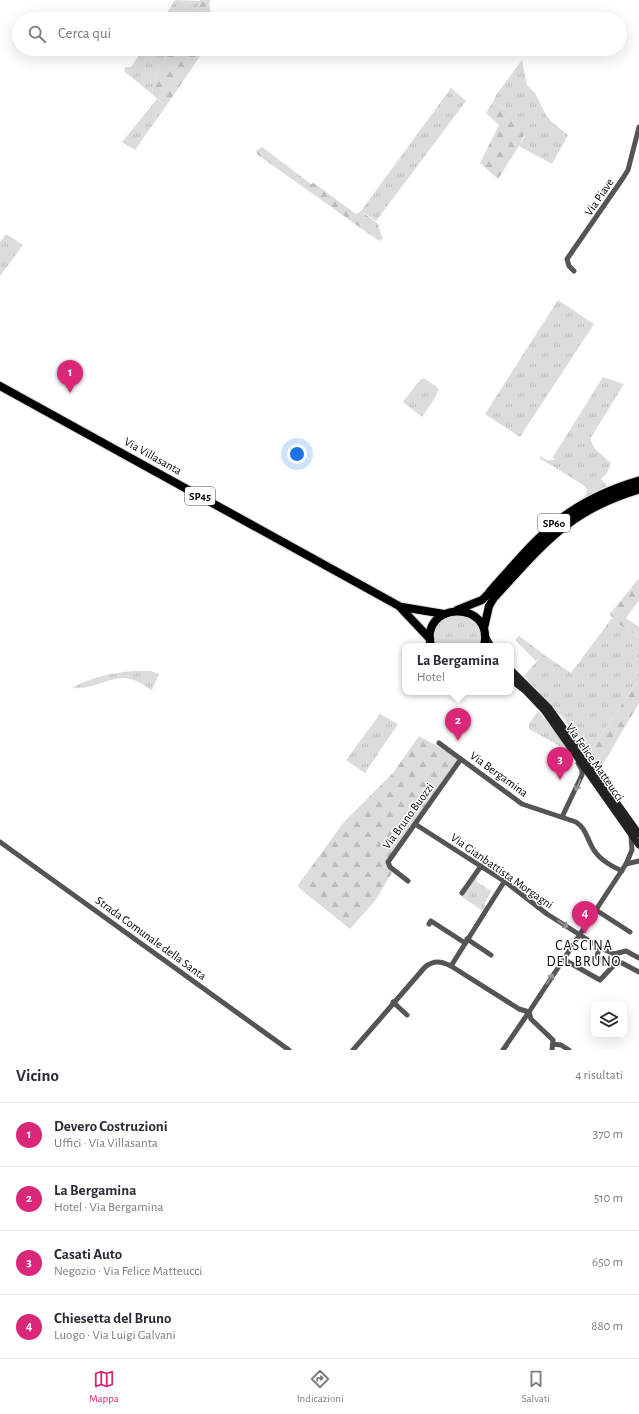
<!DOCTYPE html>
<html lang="it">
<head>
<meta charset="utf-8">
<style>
  :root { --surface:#fff; --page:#f7f7f7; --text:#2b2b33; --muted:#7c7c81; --line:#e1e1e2; --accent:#db2777 }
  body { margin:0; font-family:"Alegreya Sans",sans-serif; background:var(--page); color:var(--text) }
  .controls { position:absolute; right:12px; bottom:12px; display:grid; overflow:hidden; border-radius:8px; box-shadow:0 4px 16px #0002 }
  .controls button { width:36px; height:36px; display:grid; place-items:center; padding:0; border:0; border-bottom:1px solid var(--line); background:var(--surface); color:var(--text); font:20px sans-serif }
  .you { position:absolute; left:297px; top:454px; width:14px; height:14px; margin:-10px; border:3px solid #fff; border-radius:50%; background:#1a73e8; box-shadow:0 0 0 6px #1a73e833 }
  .badge { display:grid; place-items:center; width:26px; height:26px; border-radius:50%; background:var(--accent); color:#fff; font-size:13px; font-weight:700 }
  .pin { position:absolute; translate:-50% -33px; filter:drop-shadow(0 1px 2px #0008) }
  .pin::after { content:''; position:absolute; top:21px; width:14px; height:12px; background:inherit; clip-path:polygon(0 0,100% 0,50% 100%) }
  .popup { position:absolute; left:402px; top:643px; width:112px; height:52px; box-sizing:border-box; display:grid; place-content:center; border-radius:8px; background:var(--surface); filter:drop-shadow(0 1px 3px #0005); font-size:13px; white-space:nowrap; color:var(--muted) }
  .popup b { font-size:15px; color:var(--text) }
  .popup::after { content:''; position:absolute; left:50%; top:100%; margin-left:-8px; border:8px solid transparent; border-top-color:var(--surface) }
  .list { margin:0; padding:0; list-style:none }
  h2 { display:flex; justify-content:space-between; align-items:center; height:52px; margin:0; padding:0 16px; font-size:17px }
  h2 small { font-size:13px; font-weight:400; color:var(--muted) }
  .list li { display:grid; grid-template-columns:26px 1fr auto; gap:12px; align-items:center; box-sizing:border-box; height:64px; padding:0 16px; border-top:1px solid var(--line) }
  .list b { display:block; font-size:15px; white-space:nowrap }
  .list p { margin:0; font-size:13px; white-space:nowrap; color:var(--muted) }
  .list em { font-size:13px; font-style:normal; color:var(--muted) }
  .icon { flex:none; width:22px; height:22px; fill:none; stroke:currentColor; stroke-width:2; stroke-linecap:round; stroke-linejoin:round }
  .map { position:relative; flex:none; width:639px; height:1050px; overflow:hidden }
  .search { position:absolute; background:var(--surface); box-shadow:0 4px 16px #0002; left:12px; right:12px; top:12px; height:44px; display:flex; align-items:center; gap:10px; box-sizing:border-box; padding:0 14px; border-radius:22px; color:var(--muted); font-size:15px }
  .sheet { height:308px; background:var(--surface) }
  nav { display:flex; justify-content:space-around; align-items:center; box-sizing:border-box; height:56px; border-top:1px solid var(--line); background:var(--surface); font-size:11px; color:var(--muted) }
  nav a { display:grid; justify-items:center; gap:2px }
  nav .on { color:var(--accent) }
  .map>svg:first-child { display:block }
  .grass { fill:url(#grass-tufts) }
  .forest { fill:url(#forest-firs) }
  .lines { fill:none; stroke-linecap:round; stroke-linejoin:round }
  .primary-casing { stroke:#dbdbdb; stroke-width:10 }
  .highway-casing { stroke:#dbdbdb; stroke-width:11 }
  .street { stroke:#555; stroke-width:5 }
  .secondary { stroke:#222; stroke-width:7 }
  .primary { stroke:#000; stroke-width:8 }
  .highway { stroke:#000; stroke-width:9 }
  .oneway { stroke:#999 }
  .labels { text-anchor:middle; stroke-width:3; stroke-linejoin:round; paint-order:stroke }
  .shield { fill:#fff; stroke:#4c4c4c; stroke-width:1 }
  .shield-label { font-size:11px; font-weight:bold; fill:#000 }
  .street-label { font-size:12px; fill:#000; stroke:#fff }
  .quarter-label { font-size:14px; letter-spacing:1px; fill:#000; stroke:#fff }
</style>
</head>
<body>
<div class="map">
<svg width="639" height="1050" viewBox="0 0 639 1050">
  <defs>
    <pattern id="grass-tufts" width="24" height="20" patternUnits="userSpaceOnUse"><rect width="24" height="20" fill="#dcdcdc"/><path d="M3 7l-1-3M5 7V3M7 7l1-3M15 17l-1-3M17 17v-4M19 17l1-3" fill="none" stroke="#bbb"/></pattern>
    <pattern id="forest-firs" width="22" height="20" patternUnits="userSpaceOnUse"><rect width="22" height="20" fill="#dcdcdc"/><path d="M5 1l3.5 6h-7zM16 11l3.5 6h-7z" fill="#bbb"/></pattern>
  </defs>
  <rect width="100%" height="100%" fill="#fff"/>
  <g class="grass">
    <path d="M175,0L200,1L192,19H163Z"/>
    <path d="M143,49H171C165,64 150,78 153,95L124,71L125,67H131Z"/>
    <path d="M522,60L527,85L535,93L546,115L553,123L568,135L552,164L519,146L525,136L512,114L493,102L496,95Z"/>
    <path d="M451,88L466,101L376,221L361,211Z"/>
    <path d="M157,99L166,106L135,150L122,142Z"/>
    <path d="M6,234L23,245L0,276V242Z"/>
    <path d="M558,300L594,324L520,437L485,414Z"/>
    <path d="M603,377L624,384L590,439L595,449L611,463L607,473L601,479L607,486L584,498L587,490L585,486L539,458L540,456L547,460H555L553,457Z"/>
    <path d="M424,378L439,389L435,398L422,417L403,402L420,380Z"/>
    <path d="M461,614C479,622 482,627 482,646H434C430,624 442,617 461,614Z"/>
    <path d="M612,618L614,621L639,637V679L589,753L563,718L524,676L543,654L571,673Z"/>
    <path d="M133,671H150L159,674L152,690C144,685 132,677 122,678C105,679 91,690 72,688C91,677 112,673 133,671Z"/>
    <path d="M538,711L566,744L567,750L529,729V724Z"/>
    <path d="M380,714L398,724L365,773L346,760Z"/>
    <path d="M475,877L478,878L476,881L491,891L484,905L487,907L484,912L461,896Z"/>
  </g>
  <g class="forest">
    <path d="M200,0H211L209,3L212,19H192Z"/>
    <path d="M171,49H205L166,106L153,95C150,77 165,64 171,49Z"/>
    <path d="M493,102L529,125L519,146L498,179L480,163L499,125L486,113Z"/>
    <path d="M262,147L311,184L314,183L356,214L361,211L377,223L383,239L379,241L258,155L256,151Z"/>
    <path d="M639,578V600L626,618L639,627V637L614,621L610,614Z"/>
    <path d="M519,636L543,654L536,661L515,640Z"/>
    <path d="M639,679V703L600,769L589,753Z"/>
    <path d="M419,736L459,758L387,862L393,871L375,901L350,929L299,888L298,885L344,822L393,773Z"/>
  </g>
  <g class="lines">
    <defs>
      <g id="primary">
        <path d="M0,386L399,606L430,639"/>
        <path d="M402,607L444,614"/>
        <path d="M457,610L482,600L490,592"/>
        <path d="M484,628L489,606L495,596"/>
        <path d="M431,646C419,601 495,599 484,646"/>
      </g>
      <g id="highway">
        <path d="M490,592C539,537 564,503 639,481"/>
        <path d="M495,596C543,544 568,510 639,489"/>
      </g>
    </defs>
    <use href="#primary" class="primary-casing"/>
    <use href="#highway" class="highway-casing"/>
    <g class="street">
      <path d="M574,271L569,266L567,259L623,178L628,170L639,127"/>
      <path d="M439,743L522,804L576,822C585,828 586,835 591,845C597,858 609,865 622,871"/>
      <path d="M562,817L582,775V770L578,763"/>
      <path d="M415,824L507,883L547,914L599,947L597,957L605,963"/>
      <path d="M0,842L289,1050"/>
      <path d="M626,864L639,861"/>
      <path d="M408,881L390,867L388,862L461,759"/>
      <path d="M462,893L481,866"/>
      <path d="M596,910L630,932"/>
      <path d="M429,924L431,921L465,943"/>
      <path d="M467,939L491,955"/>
      <path d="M599,947L614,954L626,951L639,958"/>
      <path d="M563,959L600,980L617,962L622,963L639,972"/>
      <path d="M451,966L504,882"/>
      <path d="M393,1002L407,1015"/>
      <path d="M553,1044L561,1045L569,1050"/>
      <path d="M353,1050L425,967C434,960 441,961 451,966L519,1009L529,1012L626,864L632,850L631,836"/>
      <path d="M503,1050L529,1012L531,1019L553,1040L552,1050"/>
    </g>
    <g class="secondary">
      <path d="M485,636L491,646"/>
      <path d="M511,670L549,708L639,834"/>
      <path d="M511,679L526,691L544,710L639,845"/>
    </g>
    <use href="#primary" class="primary"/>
    <use href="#highway" class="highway"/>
  </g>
  <defs><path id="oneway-shaft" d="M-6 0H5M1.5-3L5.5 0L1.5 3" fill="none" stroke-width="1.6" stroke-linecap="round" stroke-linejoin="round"/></defs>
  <g class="oneway">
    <use href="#oneway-shaft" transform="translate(578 785) rotate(114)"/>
    <use href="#oneway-shaft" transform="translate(563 924) rotate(33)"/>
    <use href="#oneway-shaft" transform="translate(550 979) rotate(-57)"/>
  </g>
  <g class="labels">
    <g class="shield">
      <rect x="185" y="487" width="30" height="18" rx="3"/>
      <rect x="538" y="514" width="32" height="18" rx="3"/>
    </g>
    <g class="shield-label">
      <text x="200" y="500">SP45</text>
      <text x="554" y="527">SP60</text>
    </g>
    <g class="street-label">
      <text transform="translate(599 197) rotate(-56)" y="4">Via Piave</text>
      <text transform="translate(153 456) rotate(29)" y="4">Via Villasanta</text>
      <text transform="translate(595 762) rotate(55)" y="4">Via Felice Matteucci</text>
      <text transform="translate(499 774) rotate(36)" y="4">Via Bergamina</text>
      <text transform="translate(408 816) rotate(-54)" y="4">Via Bruno Buozzi</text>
      <text transform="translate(502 871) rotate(35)" y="4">Via Gianbattista Morgagni</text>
      <text transform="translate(151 938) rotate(36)" y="4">Strada Comunale della Santa</text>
    </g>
    <g class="quarter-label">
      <text x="584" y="950">CASCINA<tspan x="584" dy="16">DEL BRUNO</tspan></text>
    </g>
  </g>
</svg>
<div class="controls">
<button><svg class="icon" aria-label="layers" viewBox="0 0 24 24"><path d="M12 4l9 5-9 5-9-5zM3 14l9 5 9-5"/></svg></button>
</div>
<div class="you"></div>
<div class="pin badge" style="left:70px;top:393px">1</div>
<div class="pin badge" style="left:458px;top:741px">2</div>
<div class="popup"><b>La Bergamina</b>Hotel</div>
<div class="pin badge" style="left:560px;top:780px">3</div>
<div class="pin badge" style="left:585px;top:934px">4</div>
<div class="search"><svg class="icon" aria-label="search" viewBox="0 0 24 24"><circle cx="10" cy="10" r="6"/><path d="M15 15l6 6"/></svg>Cerca qui</div>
</div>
<section class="sheet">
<h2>Vicino<small>4 risultati</small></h2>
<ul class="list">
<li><span class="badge">1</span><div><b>Devero Costruzioni</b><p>Uffici · Via Villasanta</p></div><em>370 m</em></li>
<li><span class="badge">2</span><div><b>La Bergamina</b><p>Hotel · Via Bergamina</p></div><em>510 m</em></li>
<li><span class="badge">3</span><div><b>Casati Auto</b><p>Negozio · Via Felice Matteucci</p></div><em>650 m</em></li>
<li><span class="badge">4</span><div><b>Chiesetta del Bruno</b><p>Luogo · Via Luigi Galvani</p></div><em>880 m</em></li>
</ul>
</section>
<nav>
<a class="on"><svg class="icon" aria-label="map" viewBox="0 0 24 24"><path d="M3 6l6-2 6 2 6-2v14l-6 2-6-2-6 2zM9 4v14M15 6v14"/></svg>Mappa</a>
<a><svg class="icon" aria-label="directions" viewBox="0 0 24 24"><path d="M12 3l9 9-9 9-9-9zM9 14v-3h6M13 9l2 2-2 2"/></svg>Indicazioni</a>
<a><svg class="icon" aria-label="saved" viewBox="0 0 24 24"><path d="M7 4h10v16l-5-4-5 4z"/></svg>Salvati</a>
</nav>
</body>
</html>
